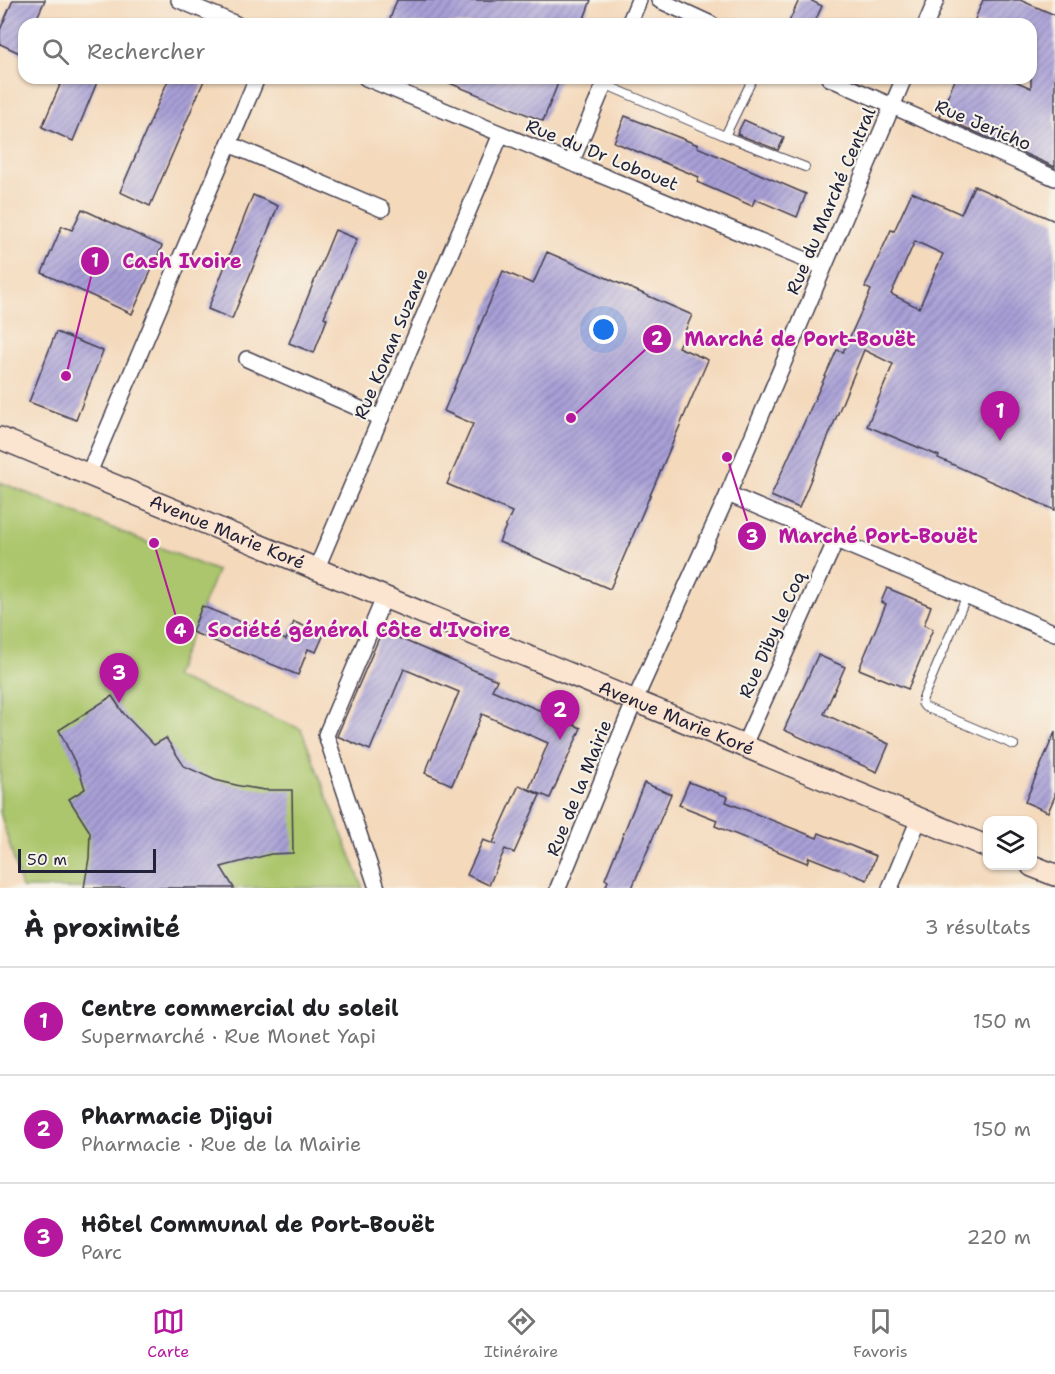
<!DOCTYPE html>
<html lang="fr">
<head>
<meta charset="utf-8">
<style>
  :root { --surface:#fff; --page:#f2f2f2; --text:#202124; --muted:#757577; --line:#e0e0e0; --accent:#b5179e }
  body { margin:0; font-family:"Shantell Sans",sans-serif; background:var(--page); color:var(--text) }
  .controls { position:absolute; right:18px; bottom:18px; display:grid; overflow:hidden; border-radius:12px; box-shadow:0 2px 4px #0004 }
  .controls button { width:54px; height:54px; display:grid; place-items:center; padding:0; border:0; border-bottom:2px solid var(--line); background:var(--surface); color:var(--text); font:30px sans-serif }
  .scale { position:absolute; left:18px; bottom:15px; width:138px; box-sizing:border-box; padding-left:6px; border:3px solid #22223b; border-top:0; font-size:16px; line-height:21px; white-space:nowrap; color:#22223b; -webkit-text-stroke:4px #f7f3e8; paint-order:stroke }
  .you { position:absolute; left:604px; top:330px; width:21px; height:21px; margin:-15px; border:4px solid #fff; border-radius:50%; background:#1a73e8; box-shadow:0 0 0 9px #1a73e833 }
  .badge { display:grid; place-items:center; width:39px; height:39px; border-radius:50%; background:var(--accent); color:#fff; font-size:20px; font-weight:700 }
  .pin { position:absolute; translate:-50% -50px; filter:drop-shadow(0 2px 3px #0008) }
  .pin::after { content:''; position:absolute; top:32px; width:21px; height:18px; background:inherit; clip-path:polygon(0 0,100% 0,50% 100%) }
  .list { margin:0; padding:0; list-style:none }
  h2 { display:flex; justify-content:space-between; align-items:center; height:78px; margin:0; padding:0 24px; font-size:26px }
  h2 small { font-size:20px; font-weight:400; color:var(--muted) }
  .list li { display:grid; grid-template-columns:39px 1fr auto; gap:18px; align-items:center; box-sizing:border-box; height:108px; padding:0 24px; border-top:2px solid var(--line) }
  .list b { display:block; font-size:22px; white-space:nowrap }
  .list p { margin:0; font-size:20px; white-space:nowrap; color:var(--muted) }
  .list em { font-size:20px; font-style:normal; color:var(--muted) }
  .icon { flex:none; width:33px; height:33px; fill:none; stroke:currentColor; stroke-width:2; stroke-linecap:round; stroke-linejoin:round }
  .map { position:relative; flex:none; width:1055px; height:888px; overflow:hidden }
  .search { position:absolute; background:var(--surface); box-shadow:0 2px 4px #0004; left:18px; right:18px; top:18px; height:66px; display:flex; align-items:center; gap:15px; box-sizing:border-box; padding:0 21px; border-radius:18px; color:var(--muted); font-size:22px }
  .sheet { height:402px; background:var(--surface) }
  nav { display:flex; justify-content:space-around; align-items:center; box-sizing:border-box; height:84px; border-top:2px solid var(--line); background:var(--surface); font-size:16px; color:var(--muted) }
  nav a { display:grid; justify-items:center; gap:3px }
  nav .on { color:var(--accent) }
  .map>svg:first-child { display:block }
  .green { fill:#abc66c; stroke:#667454; stroke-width:1.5 }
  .building { fill:url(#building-hatch); fill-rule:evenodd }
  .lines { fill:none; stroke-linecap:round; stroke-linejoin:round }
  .lane-casing { stroke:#423d4e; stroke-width:10 }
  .street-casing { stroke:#423d4e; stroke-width:18 }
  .secondary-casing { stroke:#423d4e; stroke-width:24 }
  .lane { stroke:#fff; stroke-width:8 }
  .street { stroke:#fff; stroke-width:15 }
  .secondary { stroke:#fce5d0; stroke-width:21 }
  .labels { text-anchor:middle; stroke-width:4.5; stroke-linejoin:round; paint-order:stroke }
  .street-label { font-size:18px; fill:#22223b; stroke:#f7f3e8 }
  .leader { fill:none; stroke:#b5179e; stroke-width:2 }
  .callout-dot { fill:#b5179e; stroke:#f7f3e8; stroke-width:2 }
  .mark-label { font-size:18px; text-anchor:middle; font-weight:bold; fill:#fff }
  .callout-label { font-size:20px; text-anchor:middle; font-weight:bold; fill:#b5179e; stroke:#f7f3e8; stroke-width:4.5; stroke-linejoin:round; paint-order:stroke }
</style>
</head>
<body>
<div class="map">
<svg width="1055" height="888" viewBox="0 0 1055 888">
  <defs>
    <pattern id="building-hatch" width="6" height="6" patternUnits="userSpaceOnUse" patternTransform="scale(1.5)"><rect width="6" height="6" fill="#a9a0d7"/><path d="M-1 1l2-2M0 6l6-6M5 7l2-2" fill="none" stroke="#8982b0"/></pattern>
  </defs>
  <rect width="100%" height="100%" fill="#f7f3e8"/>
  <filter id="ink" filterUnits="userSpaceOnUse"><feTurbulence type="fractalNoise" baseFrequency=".0167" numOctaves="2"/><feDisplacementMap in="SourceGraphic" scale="12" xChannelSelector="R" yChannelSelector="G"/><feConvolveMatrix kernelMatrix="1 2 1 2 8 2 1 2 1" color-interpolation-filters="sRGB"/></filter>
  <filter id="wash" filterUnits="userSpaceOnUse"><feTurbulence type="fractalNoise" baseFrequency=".008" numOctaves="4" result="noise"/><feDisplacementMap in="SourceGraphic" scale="24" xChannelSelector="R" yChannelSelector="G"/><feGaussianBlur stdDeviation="1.35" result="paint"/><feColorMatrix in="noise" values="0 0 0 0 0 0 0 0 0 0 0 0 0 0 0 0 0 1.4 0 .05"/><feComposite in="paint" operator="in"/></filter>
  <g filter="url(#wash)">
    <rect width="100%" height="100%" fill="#f4d9bb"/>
    <path class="green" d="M0,482L217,571L174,677L301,729L363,888H22L0,812Z"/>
    <g id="blocks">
      <g class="building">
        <path d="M13,0H45L34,24H24V55L0,44V30Z"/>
        <path d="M397,0H591L582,24H388Z"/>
        <path d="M799,0H810L822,6L814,24H788Z"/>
        <path d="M983,0H1020L1055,15V167L939,116L956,78H1008L1031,88V24H973Z"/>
        <path d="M63,78H89L97,82L73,141L42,127Z"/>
        <path d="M169,78H205L150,206L120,192Z"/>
        <path d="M437,78H560L543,121Z"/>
        <path d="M625,116L698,145L697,147L806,194L797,217L755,199L752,206L697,182L699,177L614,142Z"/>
        <path d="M744,120L784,138L778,150L737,134Z"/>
        <path d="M974,186L1055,221V510L938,458L939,456L867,426L893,364L864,350L799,508L771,496L837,350L843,352L871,290L865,287L891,230L894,231L912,192L961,214ZM915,241L943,254L919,308L891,294Z"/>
        <path d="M253,195L278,206L232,319L208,309Z"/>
        <path d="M82,209L162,246L132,314L42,273L62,226L72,230Z"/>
        <path d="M335,230L357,239L324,317L327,319L314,353L289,343Z"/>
        <path d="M547,252L692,315L678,347L708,360L610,589L499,542L512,512L447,484L473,424L444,411L503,271L533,284Z"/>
        <path d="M56,332L103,351L76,420L29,402Z"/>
        <path d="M887,588L931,606L924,625L933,629L908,689L859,669L886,604L881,602Z"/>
        <path d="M202,606L286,640L294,622L324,634L316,652L308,649L298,675L192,632Z"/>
        <path d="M382,631L497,680L492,690L581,728L550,798L529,789L548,743L482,714L452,785L425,773L459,692L404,669L370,750L337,736Z"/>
        <path d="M818,655L845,667L824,714L889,744L877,772L784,730Z"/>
        <path d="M112,696L124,714L154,745L166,738L184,766L215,780L240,786L265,790H292L293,853L271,854L221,867L234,888H84L89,858L90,832L69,799L85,789L80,773L59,730Z"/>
        <path d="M1055,732V796L1048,812L1025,802Z"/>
        <path d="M689,782L728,797L726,802L817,838L819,833L876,856L867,880L809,857L807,863L715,826L717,820L679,805Z"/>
        <path d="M644,783L671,794L632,888H605L608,881L605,879Z"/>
        <path d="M519,785L540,795L514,853L505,849L489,885L467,875L483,840L497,845L493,843Z"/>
      </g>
    </g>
  </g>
  <g filter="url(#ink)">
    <use href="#blocks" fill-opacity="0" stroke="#423d4e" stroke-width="1.5"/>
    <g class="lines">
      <defs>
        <g id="lane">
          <path d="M604,84L725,136L805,167"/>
          <path d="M725,136L753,78"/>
          <path d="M967,595L923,698L922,703L925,707L1014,745"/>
        </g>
        <g id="street">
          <path d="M179,0L236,24"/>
          <path d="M659,0L711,24"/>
          <path d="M629,24L639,0"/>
          <path d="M926,24L936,0"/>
          <path d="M366,78L823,267"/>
          <path d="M829,78L1055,178"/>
          <path d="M229,144L382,209"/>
          <path d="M571,163L607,78"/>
          <path d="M247,359L381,418"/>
          <path d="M88,475L257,78"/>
          <path d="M728,494L1055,633"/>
          <path d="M316,570L501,134"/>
          <path d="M743,747L836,540"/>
          <path d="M377,888L326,735L384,598"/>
          <path d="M558,888L634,702L728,494L904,78"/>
          <path d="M890,888L919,819"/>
        </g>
        <g id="secondary">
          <path id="s1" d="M0,438L988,847"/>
          <path d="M1032,866L1055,875"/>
        </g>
      </defs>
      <use href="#lane" class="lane-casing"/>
      <use href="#street" class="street-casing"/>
      <use href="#secondary" class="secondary-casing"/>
      <use href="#lane" class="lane"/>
      <use href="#street" class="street"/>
      <use href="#secondary" class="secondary"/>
    </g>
  </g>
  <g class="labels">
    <g class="street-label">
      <text transform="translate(983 125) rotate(23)" y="6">Rue Jericho</text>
      <text transform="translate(602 155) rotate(22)" y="6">Rue du Dr Lobouet</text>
      <text transform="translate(831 201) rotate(-67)" y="6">Rue du Marché Central</text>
      <text transform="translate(391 344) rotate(-67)" y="6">Rue Konan Suzane</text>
      <text dy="6" stroke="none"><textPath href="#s1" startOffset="246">Avenue Marie Koré</textPath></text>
      <text transform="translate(772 635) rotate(-66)" y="6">Rue Diby le Coq</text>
      <text dy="6" stroke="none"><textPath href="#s1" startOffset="732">Avenue Marie Koré</textPath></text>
      <text transform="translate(579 788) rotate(-68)" y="6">Rue de la Mairie</text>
    </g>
  </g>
  <path class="leader" d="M66 376L95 261M571 418L657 339M727 457L752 536M154 543L180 630"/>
  <g class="callout-dot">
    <circle cx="66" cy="376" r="6"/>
    <circle cx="571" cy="418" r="6"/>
    <circle cx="727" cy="457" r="6"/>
    <circle cx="154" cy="543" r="6"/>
    <circle cx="95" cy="261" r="15"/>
    <circle cx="657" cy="339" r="15"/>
    <circle cx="752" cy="536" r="15"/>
    <circle cx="180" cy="630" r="15"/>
  </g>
  <g class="mark-label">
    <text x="95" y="267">1</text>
    <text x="657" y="345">2</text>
    <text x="752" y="543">3</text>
    <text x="180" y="637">4</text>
  </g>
  <g class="callout-label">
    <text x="182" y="268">Cash Ivoire</text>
    <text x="800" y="346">Marché de Port-Bouët</text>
    <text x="878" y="543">Marché Port-Bouët</text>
    <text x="359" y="637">Société général Côte d'Ivoire</text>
  </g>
</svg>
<div class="controls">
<button><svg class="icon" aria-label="layers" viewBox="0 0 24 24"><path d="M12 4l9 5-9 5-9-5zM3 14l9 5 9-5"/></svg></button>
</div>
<div class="scale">50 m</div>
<div class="you"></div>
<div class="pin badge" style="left:1000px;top:441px">1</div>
<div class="pin badge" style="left:560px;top:740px">2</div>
<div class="pin badge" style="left:119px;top:703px">3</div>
<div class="search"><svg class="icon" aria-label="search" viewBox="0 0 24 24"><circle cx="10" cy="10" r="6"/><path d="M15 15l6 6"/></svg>Rechercher</div>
</div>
<section class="sheet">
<h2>À proximité<small>3 résultats</small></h2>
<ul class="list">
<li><span class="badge">1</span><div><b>Centre commercial du soleil</b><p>Supermarché · Rue Monet Yapi</p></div><em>150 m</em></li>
<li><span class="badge">2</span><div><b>Pharmacie Djigui</b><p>Pharmacie · Rue de la Mairie</p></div><em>150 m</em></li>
<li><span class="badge">3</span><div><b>Hôtel Communal de Port-Bouët</b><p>Parc</p></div><em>220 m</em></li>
</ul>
</section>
<nav>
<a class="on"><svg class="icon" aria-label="map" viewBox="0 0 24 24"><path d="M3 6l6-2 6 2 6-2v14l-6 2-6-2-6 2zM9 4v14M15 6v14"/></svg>Carte</a>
<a><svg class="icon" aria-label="directions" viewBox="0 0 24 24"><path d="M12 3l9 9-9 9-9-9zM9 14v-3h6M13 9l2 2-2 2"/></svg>Itinéraire</a>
<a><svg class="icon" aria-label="saved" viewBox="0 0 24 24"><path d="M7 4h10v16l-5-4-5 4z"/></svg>Favoris</a>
</nav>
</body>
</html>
